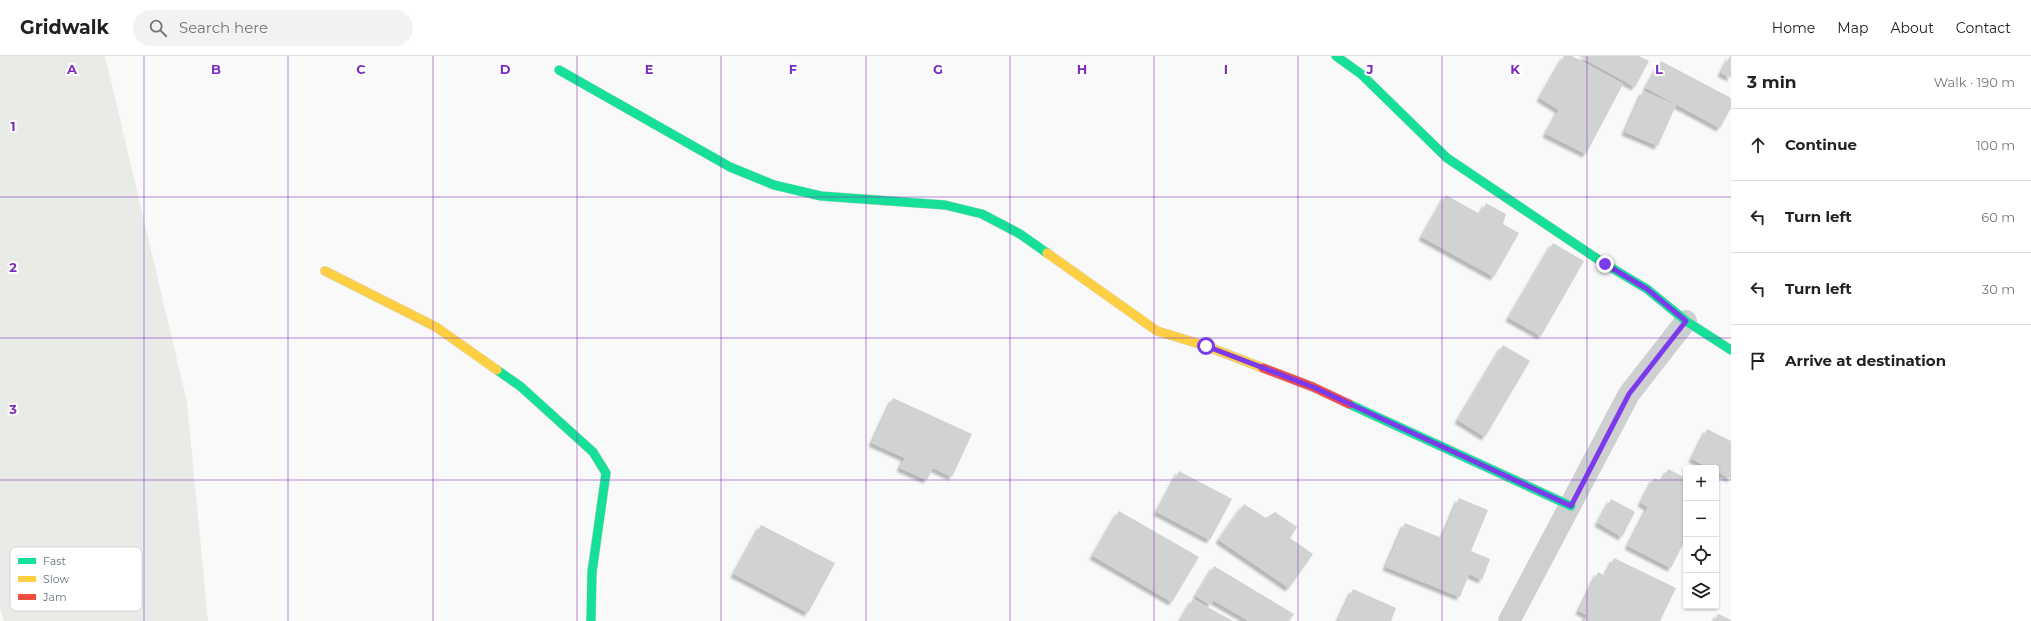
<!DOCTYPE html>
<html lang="en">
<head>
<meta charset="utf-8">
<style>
  :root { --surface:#fff; --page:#f2f2f2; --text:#202124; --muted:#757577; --line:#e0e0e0 }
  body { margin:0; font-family:Montserrat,sans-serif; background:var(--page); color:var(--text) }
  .controls { position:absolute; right:12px; bottom:12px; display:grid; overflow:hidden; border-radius:4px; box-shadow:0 1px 3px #0004 }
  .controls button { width:36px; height:36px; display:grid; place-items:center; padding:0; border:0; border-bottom:1px solid var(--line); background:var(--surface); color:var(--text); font:20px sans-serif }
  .stop { position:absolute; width:12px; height:12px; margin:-9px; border:3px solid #7c3aed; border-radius:50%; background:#fff }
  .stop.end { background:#7c3aed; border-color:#fff; box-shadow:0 1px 4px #0008 }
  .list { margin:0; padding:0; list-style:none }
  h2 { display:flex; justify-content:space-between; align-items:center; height:52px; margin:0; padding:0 16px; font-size:17px }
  h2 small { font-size:13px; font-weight:400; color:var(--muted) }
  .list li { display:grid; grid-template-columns:26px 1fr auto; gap:12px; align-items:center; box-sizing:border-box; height:72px; padding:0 16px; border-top:1px solid var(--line) }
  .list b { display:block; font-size:15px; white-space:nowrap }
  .list em { font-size:13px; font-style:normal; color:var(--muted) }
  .icon { flex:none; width:22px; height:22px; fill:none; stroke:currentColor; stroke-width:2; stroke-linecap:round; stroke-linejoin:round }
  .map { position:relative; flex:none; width:1731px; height:565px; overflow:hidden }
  header { display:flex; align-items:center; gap:24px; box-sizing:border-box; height:56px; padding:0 20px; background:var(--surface); border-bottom:1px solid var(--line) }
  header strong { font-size:19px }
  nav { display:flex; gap:22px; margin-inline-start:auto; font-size:14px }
  .search { width:280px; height:36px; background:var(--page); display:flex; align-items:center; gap:10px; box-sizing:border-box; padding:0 14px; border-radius:22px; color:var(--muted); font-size:15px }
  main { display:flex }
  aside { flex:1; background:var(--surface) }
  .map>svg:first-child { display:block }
  .green { fill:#e8ebe6 }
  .building { fill:#d0d2d3; filter:url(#shadow) }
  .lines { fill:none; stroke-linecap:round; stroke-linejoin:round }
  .fast-casing { stroke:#d5d6d7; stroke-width:10 }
  .slow-casing { stroke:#d5d6d7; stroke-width:10 }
  .jam-casing { stroke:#d5d6d7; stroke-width:10 }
  .street { stroke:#cecfd0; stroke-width:22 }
  .fast { stroke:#16e098; stroke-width:9 }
  .slow { stroke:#ffcf43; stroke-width:9 }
  .jam { stroke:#f24e42; stroke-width:9 }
  .route { stroke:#7c3aed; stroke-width:5 }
  .grid { fill:none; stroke:#7b2cbf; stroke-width:1; stroke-opacity:0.55 }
  .key { fill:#fff; stroke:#d1d6da; stroke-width:1 }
  .key-label { font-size:11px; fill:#657683 }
  .grid-label { font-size:13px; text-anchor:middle; font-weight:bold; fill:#7b2cbf; stroke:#fff; stroke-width:4; stroke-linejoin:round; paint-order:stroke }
</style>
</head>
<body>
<header>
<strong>Gridwalk</strong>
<div class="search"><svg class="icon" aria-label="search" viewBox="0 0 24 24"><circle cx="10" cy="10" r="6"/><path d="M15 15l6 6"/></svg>Search here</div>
<nav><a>Home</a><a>Map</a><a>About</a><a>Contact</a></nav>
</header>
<main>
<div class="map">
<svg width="1731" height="565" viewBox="0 0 1731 565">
  <defs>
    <filter id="shadow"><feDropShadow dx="-3.5" dy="3.5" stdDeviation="1" flood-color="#0004"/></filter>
  </defs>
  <rect width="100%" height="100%" fill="#f9f9f9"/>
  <path class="green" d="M0,0H105L187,346L208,565H4L0,552Z"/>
  <g class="building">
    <path d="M1564,0H1572L1623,28L1586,98L1546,78L1559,54L1540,42Z"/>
    <path d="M1579,0H1639L1649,5L1635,31Z"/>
    <path d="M1730,0H1731V22L1721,17Z"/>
    <path d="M1661,5L1731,42V52L1720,72L1646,32Z"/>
    <path d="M1643,35L1676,49L1658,90L1625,76Z"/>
    <path d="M1446,139L1480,158L1486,147L1506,158L1503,168L1519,177L1494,221L1422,181Z"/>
    <path d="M1553,187L1584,205L1541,280L1509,262Z"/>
    <path d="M1503,289L1530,305L1485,381L1458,364Z"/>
    <path d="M893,342L972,378L952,421L933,412L927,424L900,412L905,402L872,387Z"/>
    <path d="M1707,373L1731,385V423L1716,415V412H1710L1692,403Z"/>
    <path d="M1668,413L1686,422V482L1671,512L1628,490L1648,451L1641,447L1654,422L1662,425Z"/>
    <path d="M1179,415L1232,443L1210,484L1157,456Z"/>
    <path d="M1459,442L1488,454L1471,495L1490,503L1482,524L1469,518L1460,541L1386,511L1405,467L1442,482Z"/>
    <path d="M1611,443L1635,456L1622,481L1598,467Z"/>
    <path d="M1244,448L1266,462L1275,456L1297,471L1290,482L1313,498L1289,532L1219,484Z"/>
    <path d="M1119,455L1199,501L1172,546L1093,500Z"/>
    <path d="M761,469L835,507L808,557L734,518Z"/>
    <path d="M1614,502L1676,532L1660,565H1584L1587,559L1579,555L1598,516L1605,520Z"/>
    <path d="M1214,510L1294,558L1289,565H1249L1213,544L1210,549L1196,540Z"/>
    <path d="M1353,533L1396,552L1391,565H1338Z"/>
    <path d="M1193,543L1233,565H1180Z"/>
    <path d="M1718,558L1731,564V565H1714Z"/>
  </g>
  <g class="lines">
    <defs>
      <g id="fast">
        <path d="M1336,0L1361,18L1447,102L1605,208L1647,233L1686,265L1731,294"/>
        <path d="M559,14L730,111L774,129L821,140L945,149L982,158L1020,178L1047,197"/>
        <path d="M497,314L520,330L593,396L606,417L592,516L591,565"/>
        <path d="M1349,348L1571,450"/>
      </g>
      <g id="slow">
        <path d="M1047,197L1157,275L1206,290L1263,312"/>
        <path d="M325,215L436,271L497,314"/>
      </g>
      <path id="jam" d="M1263,312L1313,331L1349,348"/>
    </defs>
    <use href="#fast" class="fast-casing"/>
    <use href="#slow" class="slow-casing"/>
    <use href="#jam" class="jam-casing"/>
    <path class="street" d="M1509,565L1629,338L1686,265"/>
    <use href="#fast" class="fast"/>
    <use href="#slow" class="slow"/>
    <use href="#jam" class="jam"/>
  </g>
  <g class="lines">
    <path class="route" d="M1206,290L1313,331L1571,450L1629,338L1686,265L1647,233L1605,208"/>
  </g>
  <path class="grid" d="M144,0V565M288,0V565M433,0V565M577,0V565M721,0V565M866,0V565M1010,0V565M1154,0V565M1298,0V565M1442,0V565M1587,0V565M0,141H1731M0,282H1731M0,424H1686M1716,424H1731"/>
  <rect x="10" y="491" width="132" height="64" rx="6" class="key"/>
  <rect x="18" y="502" width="18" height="6" fill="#16e098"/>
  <rect x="18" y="520" width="18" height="6" fill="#ffcf43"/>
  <rect x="18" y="538" width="18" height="6" fill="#f24e42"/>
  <g class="key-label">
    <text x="43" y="509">Fast</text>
    <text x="43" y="527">Slow</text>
    <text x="43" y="545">Jam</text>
  </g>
  <g class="grid-label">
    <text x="72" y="18">A</text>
    <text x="216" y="18">B</text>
    <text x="361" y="18">C</text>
    <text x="505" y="18">D</text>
    <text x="649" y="18">E</text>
    <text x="793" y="18">F</text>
    <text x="938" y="18">G</text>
    <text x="1082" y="18">H</text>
    <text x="1226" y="18">I</text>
    <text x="1370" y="18">J</text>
    <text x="1515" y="18">K</text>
    <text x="1659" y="18">L</text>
    <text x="13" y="75">1</text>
    <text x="13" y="216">2</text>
    <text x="13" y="358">3</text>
  </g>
</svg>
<div class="controls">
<button>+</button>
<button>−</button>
<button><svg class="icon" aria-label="locate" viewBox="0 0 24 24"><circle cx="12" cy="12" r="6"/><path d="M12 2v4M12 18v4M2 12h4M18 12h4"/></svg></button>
<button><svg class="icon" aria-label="layers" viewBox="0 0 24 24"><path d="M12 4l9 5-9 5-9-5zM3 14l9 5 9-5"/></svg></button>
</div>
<div class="stop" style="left:1206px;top:290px"></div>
<div class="stop end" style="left:1605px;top:208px"></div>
</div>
<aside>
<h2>3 min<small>Walk · 190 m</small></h2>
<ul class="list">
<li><svg class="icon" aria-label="ahead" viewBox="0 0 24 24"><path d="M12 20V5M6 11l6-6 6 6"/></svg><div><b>Continue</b></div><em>100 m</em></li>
<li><svg class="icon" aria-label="left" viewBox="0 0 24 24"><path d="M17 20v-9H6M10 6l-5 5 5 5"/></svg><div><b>Turn left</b></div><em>60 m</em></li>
<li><svg class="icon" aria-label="left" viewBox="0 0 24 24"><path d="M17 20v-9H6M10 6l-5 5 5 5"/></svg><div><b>Turn left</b></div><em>30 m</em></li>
<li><svg class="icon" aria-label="arrive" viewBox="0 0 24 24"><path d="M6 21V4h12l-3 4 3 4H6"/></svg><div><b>Arrive at destination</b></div></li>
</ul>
</aside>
</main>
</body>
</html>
